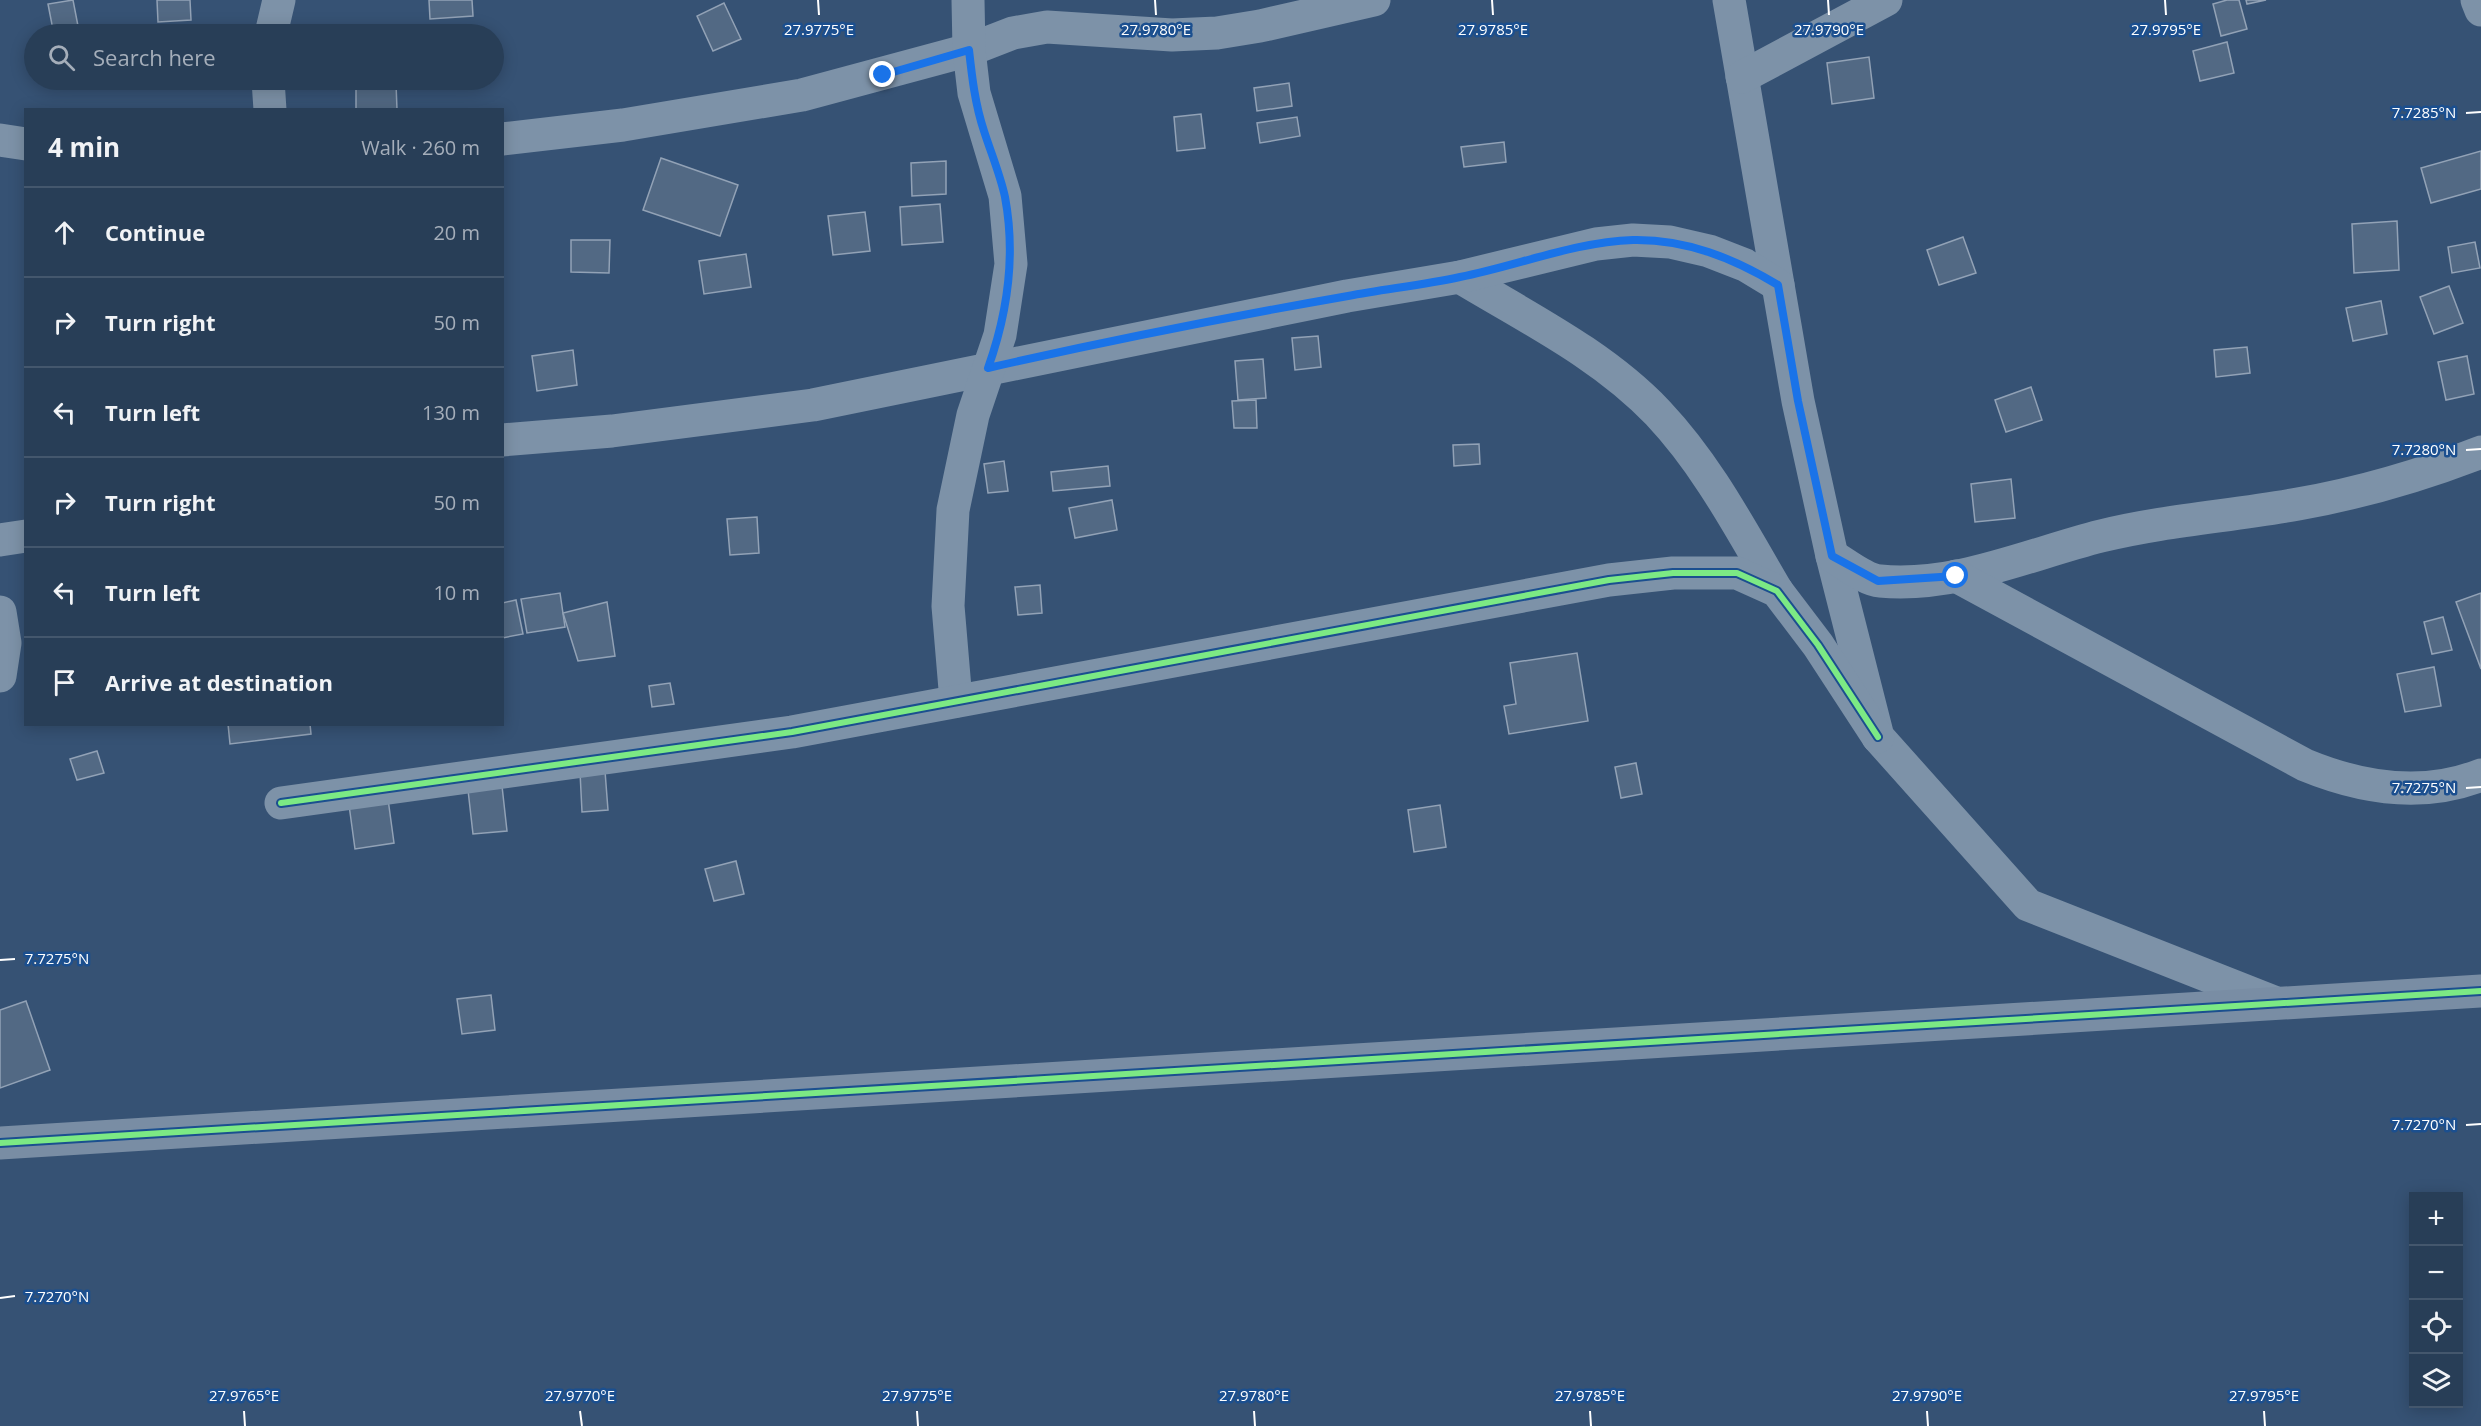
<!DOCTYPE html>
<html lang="en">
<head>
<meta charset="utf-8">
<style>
  :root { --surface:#283e57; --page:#344961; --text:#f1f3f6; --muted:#a5aeba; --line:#44576d }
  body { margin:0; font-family:"Open Sans",sans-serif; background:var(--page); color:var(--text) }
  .controls { position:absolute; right:18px; bottom:18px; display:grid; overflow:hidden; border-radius:0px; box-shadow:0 3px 15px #0003 }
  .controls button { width:54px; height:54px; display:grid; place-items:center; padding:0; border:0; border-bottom:2px solid var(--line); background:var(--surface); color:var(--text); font:30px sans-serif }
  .stop { position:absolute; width:18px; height:18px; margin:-14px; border:4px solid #1a73e8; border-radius:50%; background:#fff }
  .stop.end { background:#1a73e8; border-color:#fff; box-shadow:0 2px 6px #0008 }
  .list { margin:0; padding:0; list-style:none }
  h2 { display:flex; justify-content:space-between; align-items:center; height:78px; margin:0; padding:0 24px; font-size:26px }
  h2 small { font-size:20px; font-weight:400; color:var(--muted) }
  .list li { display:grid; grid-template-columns:39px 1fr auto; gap:18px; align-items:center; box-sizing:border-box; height:90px; padding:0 24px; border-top:2px solid var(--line) }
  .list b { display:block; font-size:22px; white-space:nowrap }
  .list em { font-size:20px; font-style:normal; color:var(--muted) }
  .icon { flex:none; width:33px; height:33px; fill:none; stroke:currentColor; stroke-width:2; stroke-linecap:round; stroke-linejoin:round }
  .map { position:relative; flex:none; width:2481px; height:1426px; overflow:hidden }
  .search { position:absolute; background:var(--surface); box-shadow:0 3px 15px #0003; left:24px; top:24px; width:480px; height:66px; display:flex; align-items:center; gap:15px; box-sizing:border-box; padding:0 21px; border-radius:33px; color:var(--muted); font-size:22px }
  .panel { position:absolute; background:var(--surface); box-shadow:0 3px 15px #0003; left:24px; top:108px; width:480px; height:618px; border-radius:0px }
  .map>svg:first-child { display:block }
  .building { fill:#526984; stroke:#92a2b6; stroke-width:1.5 }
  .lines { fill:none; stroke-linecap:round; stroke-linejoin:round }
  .street { stroke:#7d92a8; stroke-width:33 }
  .secondary { stroke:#798da4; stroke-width:33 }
  .cycleway-casing { stroke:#1b4f8f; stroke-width:10 }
  .cycleway { stroke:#7ce984; stroke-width:6 }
  .route { stroke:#1a73e8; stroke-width:8 }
  .ticks { fill:none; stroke:#fff; stroke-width:2 }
  .ticks-label { font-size:15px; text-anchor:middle; fill:#fff; stroke:#1b4f8f; stroke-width:5; stroke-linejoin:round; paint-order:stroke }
</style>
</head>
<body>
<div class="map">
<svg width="2481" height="1426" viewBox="0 0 2481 1426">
  <rect width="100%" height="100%" fill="#365274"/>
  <g class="building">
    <path d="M73,0L78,26L53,30L48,4Z"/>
    <path d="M157,0H190L191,20L158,22Z"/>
    <path d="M429,0H472L473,16L430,19Z"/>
    <path d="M2227,0H2239L2247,29L2221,36L2213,4Z"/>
    <path d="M2246,0H2266L2247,4Z"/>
    <path d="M724,3L741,39L713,51L697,16Z"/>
    <path d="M2227,42L2234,73L2200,81L2193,51Z"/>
    <path d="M1869,57L1874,98L1832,104L1827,63Z"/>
    <path d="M396,83L397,110H356V84Z"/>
    <path d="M1289,83L1292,106L1257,111L1254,88Z"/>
    <path d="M1201,114L1205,148L1177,151L1174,117Z"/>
    <path d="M1297,117L1300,136L1260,143L1257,123Z"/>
    <path d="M1504,142L1506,162L1464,167L1461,147Z"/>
    <path d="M2481,151V189L2431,203L2421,168Z"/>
    <path d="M661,158L738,185L720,236L643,210Z"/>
    <path d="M946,161V194L912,196L911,163Z"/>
    <path d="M940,204L943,242L902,245L900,207Z"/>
    <path d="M865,212L870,251L833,255L828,216Z"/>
    <path d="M2397,221L2399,270L2354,273L2352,224Z"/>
    <path d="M1963,237L1976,273L1939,285L1927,250Z"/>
    <path d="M571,240H610L609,273L571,272Z"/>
    <path d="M2475,242L2480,268L2452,273L2448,247Z"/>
    <path d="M746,254L751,287L704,294L699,261Z"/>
    <path d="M2449,286L2463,323L2434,334L2420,297Z"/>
    <path d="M2381,301L2387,334L2353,341L2346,308Z"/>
    <path d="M1318,336L1321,367L1295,370L1292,338Z"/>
    <path d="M2247,347L2250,373L2216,377L2214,350Z"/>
    <path d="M573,350L577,385L537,391L532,356Z"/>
    <path d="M2467,356L2474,394L2446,400L2438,362Z"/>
    <path d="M1263,359L1266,398L1238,400L1235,361Z"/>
    <path d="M2031,387L2042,420L2006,432L1995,400Z"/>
    <path d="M1256,400L1257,428H1234L1232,401Z"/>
    <path d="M1479,444L1480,464L1454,466L1453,445Z"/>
    <path d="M1004,461L1008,491L988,493L984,464Z"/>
    <path d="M1108,466L1110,486L1053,491L1051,472Z"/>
    <path d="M2011,479L2015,518L1975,522L1971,484Z"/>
    <path d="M1112,500L1117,530L1075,538L1069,508Z"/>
    <path d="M757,517L759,553L730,555L727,519Z"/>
    <path d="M1040,585L1042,613L1018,615L1015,587Z"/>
    <path d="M560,593L565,627L527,633L521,599Z"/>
    <path d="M2481,593V669L2456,602Z"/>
    <path d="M516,600L523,634L502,638V603Z"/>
    <path d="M607,602L615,656L578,661L563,613Z"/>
    <path d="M2443,617L2452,650L2432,654L2424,622Z"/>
    <path d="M1577,653L1588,721L1509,734L1504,706L1516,704L1510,663Z"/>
    <path d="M2434,667L2441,706L2405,712L2397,674Z"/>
    <path d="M670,683L674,704L652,707L649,686Z"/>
    <path d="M228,724H310L311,734L230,744Z"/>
    <path d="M97,751L104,773L77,780L70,759Z"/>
    <path d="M1636,763L1642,794L1621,798L1615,767Z"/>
    <path d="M605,771L608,810L582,812L580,772Z"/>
    <path d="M502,786L507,831L473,834L468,790Z"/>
    <path d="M388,799L394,843L355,849L349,805Z"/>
    <path d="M1440,805L1446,847L1414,852L1408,810Z"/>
    <path d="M736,861L744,894L714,901L705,869Z"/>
    <path d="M491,995L495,1030L462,1034L457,999Z"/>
    <path d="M26,1001L50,1070L0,1088V1010Z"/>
  </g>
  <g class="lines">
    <g class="street">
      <path d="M1729,0L1798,401L1832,556L1878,737L2028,905L2274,1002"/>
      <path d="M2477,0L2481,10"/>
      <path d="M271,34L279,0"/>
      <path d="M1742,77L1886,0"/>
      <path d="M268,80L270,110"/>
      <path d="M502,139L623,125L802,95L969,50L1013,33L1047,27L1172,35L1217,33L1260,26L1374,0"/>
      <path d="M0,140L26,144"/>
      <path d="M1460,277C1528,318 1603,355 1658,413C1708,466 1741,530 1777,591"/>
      <path d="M502,440L612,431L813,405L1347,296L1460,277L1596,244L1633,240L1670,242L1709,251L1745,265L1778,285"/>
      <path d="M0,540L26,536"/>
      <path d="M1832,556C1845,563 1865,580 1880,581C1957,588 2029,554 2101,536C2166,520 2233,516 2298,504C2360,493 2422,475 2481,452"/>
      <path d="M1956,576L2305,765C2361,788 2423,798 2481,775"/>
      <path d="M0,612L5,643L0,676"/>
      <path d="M956,701L948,606L953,510L973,415L1000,335L1011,264L1005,196L974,93L969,50L968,0"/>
      <path d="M281,803L792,732L1609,580L1673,573H1737L1777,591L1818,645L1878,737"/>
    </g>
    <path class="secondary" d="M0,1143L2481,991"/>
    <defs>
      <g id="cycleway">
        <path d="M281,803L792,732L1609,580L1673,573H1737L1777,591L1818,645L1878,737"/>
        <path d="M0,1143L2481,991"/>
      </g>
    </defs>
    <use href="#cycleway" class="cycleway-casing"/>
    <use href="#cycleway" class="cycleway"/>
  </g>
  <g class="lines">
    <path class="route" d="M883,75L969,50C972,77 975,104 984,131C991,153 1000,174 1005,197C1016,256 1008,312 988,368C1107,341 1228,317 1348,296C1385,289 1423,285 1460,277C1517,266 1574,242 1633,240C1686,239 1733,258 1778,285L1798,401L1832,556L1878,581L1956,576"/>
  </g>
  <path class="ticks" d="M818,0L819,15M1155,0L1156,15M1492,0L1493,15M1828,0L1829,15M2165,0L2166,15M2466,113L2481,112M2466,450L2481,449M2466,788L2481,787M0,960L15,959M2466,1125L2481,1124M0,1298L15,1296M244,1411L245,1426M580,1411L582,1426M917,1411L918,1426M1254,1411L1255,1426M1590,1411L1591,1426M1927,1411L1928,1426M2264,1411L2265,1426"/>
  <g class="ticks-label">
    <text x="819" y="35">27.9775°E</text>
    <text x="1156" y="35">27.9780°E</text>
    <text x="1493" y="35">27.9785°E</text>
    <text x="1829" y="35">27.9790°E</text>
    <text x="2166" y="35">27.9795°E</text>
    <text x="2424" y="118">7.7285°N</text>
    <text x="2424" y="455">7.7280°N</text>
    <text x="2424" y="793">7.7275°N</text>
    <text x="57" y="964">7.7275°N</text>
    <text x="2424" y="1130">7.7270°N</text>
    <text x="57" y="1302">7.7270°N</text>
    <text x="244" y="1401">27.9765°E</text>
    <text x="580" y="1401">27.9770°E</text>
    <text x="917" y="1401">27.9775°E</text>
    <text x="1254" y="1401">27.9780°E</text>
    <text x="1590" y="1401">27.9785°E</text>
    <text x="1927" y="1401">27.9790°E</text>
    <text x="2264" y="1401">27.9795°E</text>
  </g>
</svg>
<div class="controls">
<button>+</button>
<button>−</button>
<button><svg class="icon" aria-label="locate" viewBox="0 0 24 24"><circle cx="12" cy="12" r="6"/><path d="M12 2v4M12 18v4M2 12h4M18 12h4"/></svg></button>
<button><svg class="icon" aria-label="layers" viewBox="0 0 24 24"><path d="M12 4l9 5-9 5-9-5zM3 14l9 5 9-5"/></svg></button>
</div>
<div class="stop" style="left:1956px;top:576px"></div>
<div class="stop end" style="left:883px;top:75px"></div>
<div class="search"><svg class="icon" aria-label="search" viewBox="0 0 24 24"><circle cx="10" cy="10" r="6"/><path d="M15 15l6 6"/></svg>Search here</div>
<section class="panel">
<h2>4 min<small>Walk · 260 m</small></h2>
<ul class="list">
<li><svg class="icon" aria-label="ahead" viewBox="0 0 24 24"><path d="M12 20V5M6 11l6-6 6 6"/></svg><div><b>Continue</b></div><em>20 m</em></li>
<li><svg class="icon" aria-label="right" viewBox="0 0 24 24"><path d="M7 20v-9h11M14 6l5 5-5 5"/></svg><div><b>Turn right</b></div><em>50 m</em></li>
<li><svg class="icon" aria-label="left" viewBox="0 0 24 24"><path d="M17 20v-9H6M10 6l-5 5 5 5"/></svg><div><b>Turn left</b></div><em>130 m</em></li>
<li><svg class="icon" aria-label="right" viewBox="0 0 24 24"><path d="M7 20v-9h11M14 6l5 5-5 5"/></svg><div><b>Turn right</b></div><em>50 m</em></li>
<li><svg class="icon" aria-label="left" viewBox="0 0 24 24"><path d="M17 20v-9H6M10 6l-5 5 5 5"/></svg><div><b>Turn left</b></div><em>10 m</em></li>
<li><svg class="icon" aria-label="arrive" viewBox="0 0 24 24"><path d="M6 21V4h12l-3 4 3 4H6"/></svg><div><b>Arrive at destination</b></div></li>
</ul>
</section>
</div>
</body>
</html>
